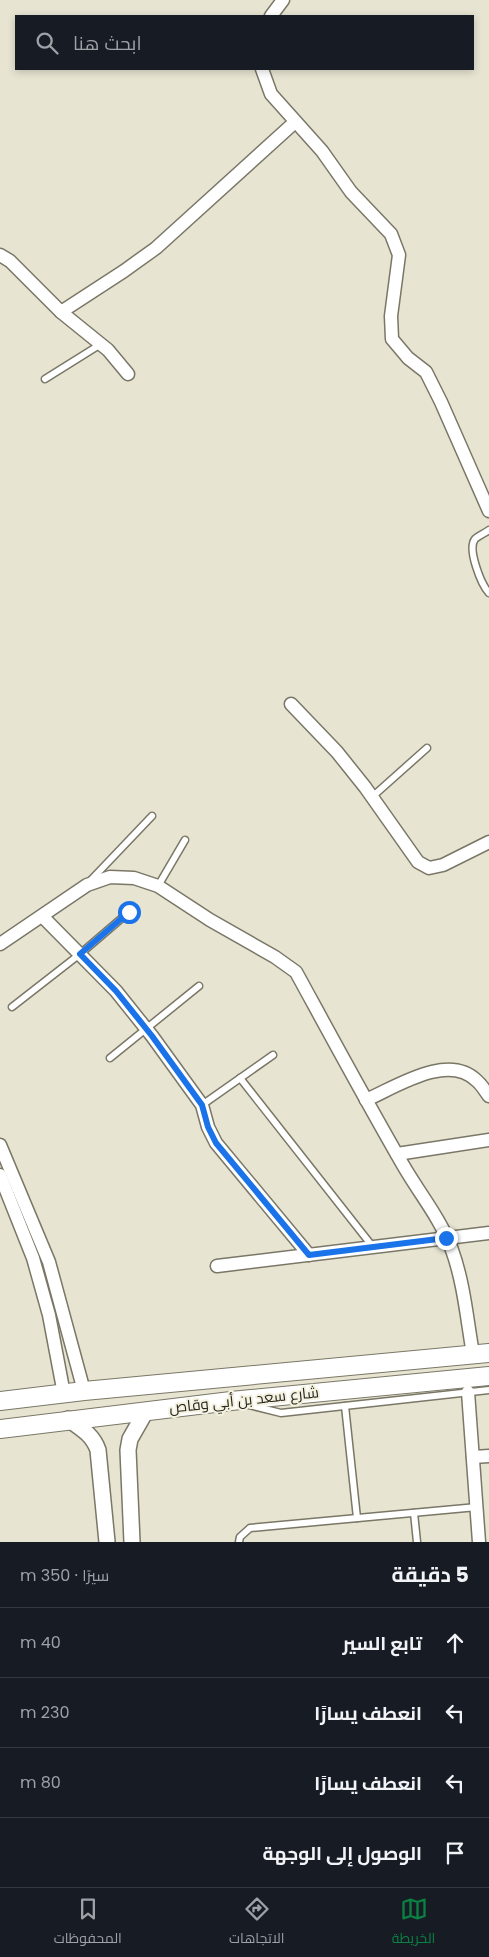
<!DOCTYPE html>
<html lang="ar">
<head>
<meta charset="utf-8">
<style>
  :root { --surface:#171b24; --page:#242831; --text:#f1f3f6; --muted:#9ea1a6; --line:#363941; --accent:#0b8043 }
  body { margin:0; font-family:Poppins,Cairo,sans-serif; background:var(--page); color:var(--text); direction:rtl }
  .stop { position:absolute; width:15px; height:15px; margin:-11px; border:4px solid #1a73e8; border-radius:50%; background:#fff }
  .stop.end { background:#1a73e8; border-color:#fff; box-shadow:0 1px 5px #0008 }
  .list { margin:0; padding:0; list-style:none }
  h2 { display:flex; justify-content:space-between; align-items:center; height:65px; margin:0; padding:0 20px; font-size:21px }
  h2 small { font-size:16px; font-weight:400; color:var(--muted) }
  .list li { display:grid; grid-template-columns:32px 1fr auto; gap:15px; align-items:center; box-sizing:border-box; height:70px; padding:0 20px; border-top:1px solid var(--line) }
  .list b { display:block; font-size:19px; white-space:nowrap }
  .list em { font-size:16px; font-style:normal; color:var(--muted) }
  .icon { flex:none; width:28px; height:28px; fill:none; stroke:currentColor; stroke-width:2; stroke-linecap:round; stroke-linejoin:round }
  .map { position:relative; flex:none; width:489px; height:1542px; overflow:hidden; direction:ltr }
  .search { position:absolute; background:var(--surface); box-shadow:0 2px 8px #0003; left:15px; right:15px; top:15px; height:55px; display:flex; align-items:center; gap:12px; box-sizing:border-box; padding:0 18px; border-radius:0px; color:var(--muted); font-size:19px }
  .sheet { height:345px; background:var(--surface) }
  nav { display:flex; justify-content:space-around; align-items:center; box-sizing:border-box; height:70px; border-top:1px solid var(--line); background:var(--surface); font-size:14px; color:var(--muted) }
  nav a { display:grid; justify-items:center; gap:2px }
  nav .on { color:var(--accent) }
  .map>svg:first-child { display:block }
  .lines { fill:none; stroke-linecap:round; stroke-linejoin:round }
  .service-casing { stroke:#7a7767; stroke-width:9 }
  .minor-casing { stroke:#7a7767; stroke-width:15 }
  .tertiary-casing { stroke:#7a7767; stroke-width:18 }
  .secondary-casing { stroke:#7a7767; stroke-width:20 }
  .service { stroke:#fff; stroke-width:6 }
  .minor { stroke:#fff; stroke-width:12 }
  .tertiary { stroke:#fff; stroke-width:15 }
  .secondary { stroke:#fff; stroke-width:18 }
  .route { stroke:#1a73e8; stroke-width:6 }
  .labels { text-anchor:middle; stroke-width:4; stroke-linejoin:round; paint-order:stroke }
  .street-label { font-size:15px; fill:#25241e; stroke:#f4f1df }
</style>
</head>
<body>
<div class="map">
<svg width="489" height="1542" viewBox="0 0 489 1542">
  <rect width="100%" height="100%" fill="#e7e4d2"/>
  <g class="lines">
    <defs>
      <g id="service">
        <path d="M45,379L101,344"/>
        <path d="M489,530C485,533 478,536 475,539C467,549 481,584 489,593"/>
        <path d="M372,797L427,748"/>
        <path d="M91,880L152,816"/>
        <path d="M158,886L185,840"/>
        <path d="M12,1007L80,954L129,912"/>
        <path d="M110,1058L199,986"/>
        <path d="M240,1078L373,1247"/>
        <path d="M202,1105L273,1055"/>
        <path d="M249,1405L281,1413L489,1390"/>
        <path d="M345,1406L357,1518"/>
        <path d="M414,1513L417,1542"/>
        <path d="M239,1542L240,1537L250,1528L477,1507"/>
      </g>
      <g id="minor">
        <path d="M271,16L283,0"/>
        <path d="M262,69L271,94L322,151L351,192L391,234L399,255L391,316L392,339L408,358L426,372L441,402L489,511"/>
        <path d="M0,255L10,261L61,312L124,271L156,248L295,122"/>
        <path d="M61,312L108,350L128,374"/>
        <path d="M291,704L337,752L365,787L418,862L429,868L443,865L489,842"/>
        <path d="M42,916L116,991L152,1036L202,1105L208,1127L216,1143L309,1255"/>
        <path d="M0,944L87,885L110,877L134,878L158,886L210,920L275,957L296,972C331,1036 366,1101 403,1165C419,1193 441,1219 452,1250C464,1283 467,1320 473,1354"/>
        <path d="M366,1100C396,1087 448,1052 477,1081C482,1085 485,1091 489,1096"/>
        <path d="M0,1145L49,1262L84,1391"/>
        <path d="M397,1154L489,1140"/>
        <path d="M0,1175L33,1258L49,1315L64,1394"/>
        <path d="M217,1266L489,1233"/>
        <path d="M468,1392L479,1542"/>
        <path d="M473,1457L489,1456"/>
      </g>
      <g id="tertiary">
        <path d="M68,1419C81,1428 93,1435 98,1450L107,1542"/>
        <path d="M132,1542L128,1450L130,1439L146,1411"/>
      </g>
      <g id="secondary">
        <path d="M0,1401L84,1391L489,1353"/>
        <path d="M0,1429L231,1401L489,1376"/>
      </g>
    </defs>
    <use href="#service" class="service-casing"/>
    <use href="#minor" class="minor-casing"/>
    <use href="#tertiary" class="tertiary-casing"/>
    <use href="#secondary" class="secondary-casing"/>
    <use href="#service" class="service"/>
    <use href="#minor" class="minor"/>
    <use href="#tertiary" class="tertiary"/>
    <use href="#secondary" class="secondary"/>
  </g>
  <g class="lines">
    <path class="route" d="M129,912L80,954L116,991L152,1036L202,1105L208,1127L216,1143L309,1255L446,1238"/>
  </g>
  <g class="labels">
    <g class="street-label">
      <text transform="translate(244 1400) rotate(-6)" y="5">شارع سعد بن أبي وقاص</text>
    </g>
  </g>
</svg>
<div class="stop" style="left:129px;top:912px"></div>
<div class="stop end" style="left:446px;top:1238px"></div>
<div class="search"><svg class="icon" aria-label="search" viewBox="0 0 24 24"><circle cx="10" cy="10" r="6"/><path d="M15 15l6 6"/></svg>ابحث هنا</div>
</div>
<section class="sheet">
<h2>5 دقيقة<small>سيرًا · 350 m</small></h2>
<ul class="list">
<li><svg class="icon" aria-label="ahead" viewBox="0 0 24 24"><path d="M12 20V5M6 11l6-6 6 6"/></svg><div><b>تابع السير</b></div><em>40 m</em></li>
<li><svg class="icon" aria-label="left" viewBox="0 0 24 24"><path d="M17 20v-9H6M10 6l-5 5 5 5"/></svg><div><b>انعطف يسارًا</b></div><em>230 m</em></li>
<li><svg class="icon" aria-label="left" viewBox="0 0 24 24"><path d="M17 20v-9H6M10 6l-5 5 5 5"/></svg><div><b>انعطف يسارًا</b></div><em>80 m</em></li>
<li><svg class="icon" aria-label="arrive" viewBox="0 0 24 24"><path d="M6 21V4h12l-3 4 3 4H6"/></svg><div><b>الوصول إلى الوجهة</b></div></li>
</ul>
</section>
<nav>
<a class="on"><svg class="icon" aria-label="map" viewBox="0 0 24 24"><path d="M3 6l6-2 6 2 6-2v14l-6 2-6-2-6 2zM9 4v14M15 6v14"/></svg>الخريطة</a>
<a><svg class="icon" aria-label="directions" viewBox="0 0 24 24"><path d="M12 3l9 9-9 9-9-9zM9 14v-3h6M13 9l2 2-2 2"/></svg>الاتجاهات</a>
<a><svg class="icon" aria-label="saved" viewBox="0 0 24 24"><path d="M7 4h10v16l-5-4-5 4z"/></svg>المحفوظات</a>
</nav>
</body>
</html>
